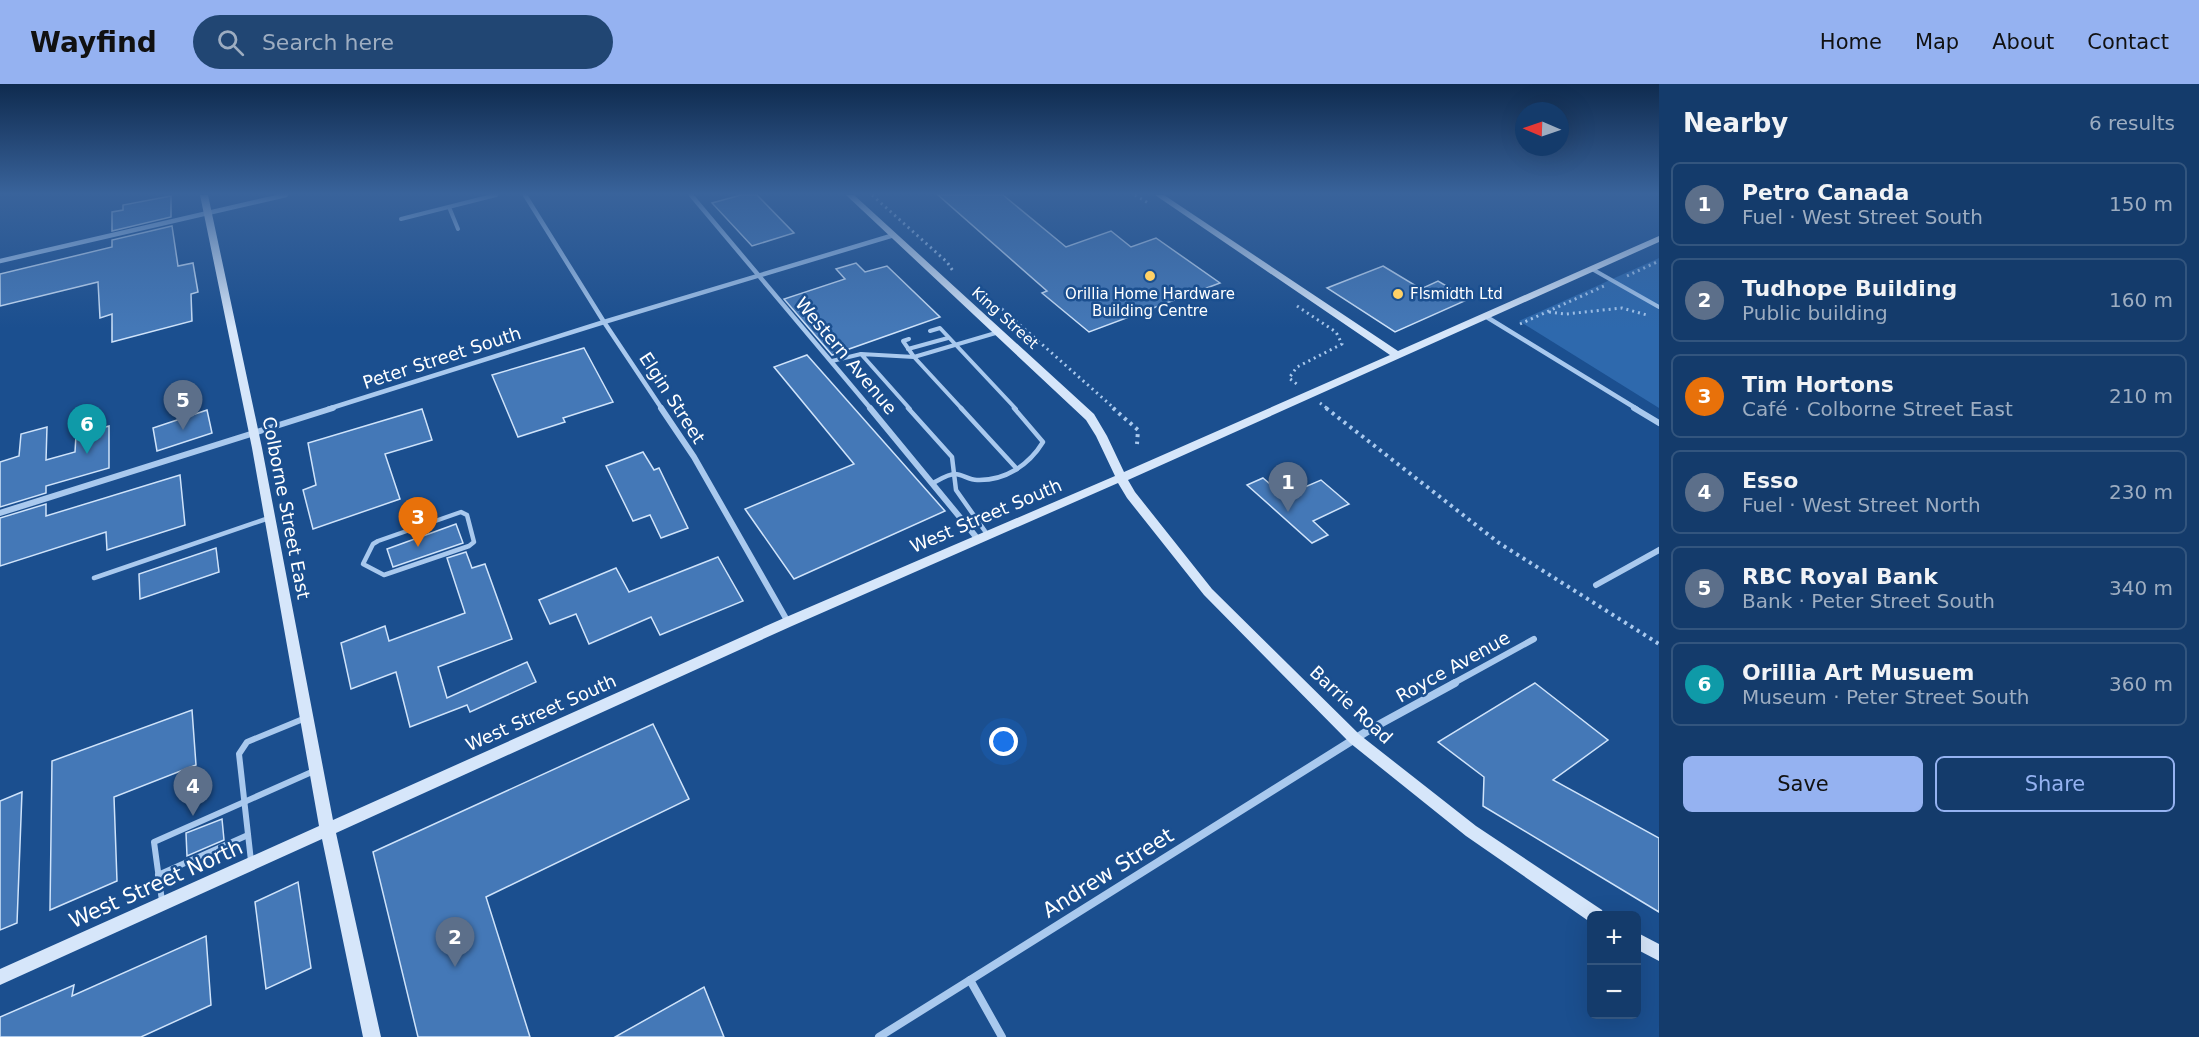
<!DOCTYPE html>
<html lang="en">
<head>
<meta charset="utf-8">
<style>
  :root { --surface:#143b6b; --page:#214673; --text:#f1f3f6; --muted:#9dadc1; --line:#33557e; --accent:#95b2f1 }
  body { margin:0; font-family:"DejaVu Sans",sans-serif; background:var(--page); color:var(--text) }
  .controls { position:absolute; right:18px; bottom:18px; display:grid; overflow:hidden; border-radius:9px; box-shadow:0 6px 24px #0002 }
  .controls button { width:54px; height:54px; display:grid; place-items:center; padding:0; border:0; border-bottom:2px solid var(--line); background:var(--surface); color:var(--text); font:30px sans-serif }
  .compass { position:absolute; left:1515px; top:18px; width:54px; height:54px; border-radius:50%; background:var(--surface); box-shadow:0 6px 24px #0002; rotate:272deg }
  .you { position:absolute; left:1004px; top:658px; width:21px; height:21px; margin:-15px; border:4px solid #fff; border-radius:50%; background:#1a73e8; box-shadow:0 0 0 9px #1a73e833 }
  .badge { display:grid; place-items:center; width:39px; height:39px; border-radius:50%; background:var(--accent); color:#fff; font-size:20px; font-weight:700 }
  .pin { position:absolute; translate:-50% -50px; filter:drop-shadow(0 2px 3px #0008) }
  .pin::after { content:''; position:absolute; top:32px; width:21px; height:18px; background:inherit; clip-path:polygon(0 0,100% 0,50% 100%) }
  .list { margin:0; padding:0; list-style:none }
  h2 { display:flex; justify-content:space-between; align-items:center; height:78px; margin:0; padding:0 24px; font-size:26px }
  h2 small { font-size:20px; font-weight:400; color:var(--muted) }
  .list li { display:grid; grid-template-columns:39px 1fr auto; gap:18px; align-items:center; box-sizing:border-box; height:84px; margin:0 12px 12px; padding:0 12px; border:2px solid var(--line); border-radius:9px }
  .list b { display:block; font-size:22px; white-space:nowrap }
  .list p { margin:0; font-size:20px; white-space:nowrap; color:var(--muted) }
  .list em { font-size:20px; font-style:normal; color:var(--muted) }
  .actions { display:flex; gap:12px; padding:18px 24px }
  .actions a { flex:1; padding:14px 0; border:2px solid var(--accent); border-radius:9px; text-align:center; font-size:21px; color:var(--accent) }
  .actions .main { background:var(--accent); color:#111 }
  .icon { flex:none; width:33px; height:33px; fill:none; stroke:currentColor; stroke-width:2; stroke-linecap:round; stroke-linejoin:round }
  .map { position:relative; flex:none; width:1659px; height:953px; overflow:hidden }
  header { display:flex; align-items:center; gap:36px; box-sizing:border-box; height:84px; padding:0 30px; background:var(--accent); color:#111 }
  header strong { font-size:28px }
  nav { display:flex; gap:33px; margin-inline-start:auto; font-size:21px }
  .search { width:420px; height:54px; background:var(--page); display:flex; align-items:center; gap:15px; box-sizing:border-box; padding:0 21px; border-radius:33px; color:var(--muted); font-size:22px }
  main { display:flex }
  aside { flex:1; background:var(--surface) }
  .map>svg:first-child { display:block }
  .green { fill:#2e69ad }
  .building { fill:#4478b7; stroke:#cfe3fa; stroke-width:1.5 }
  .lines { fill:none; stroke-linecap:round; stroke-linejoin:round }
  .path-far1 { stroke:#a9c9ee; stroke-width:3; stroke-dasharray:2 4; stroke-linecap:butt }
  .path { stroke:#a9c9ee; stroke-width:4; stroke-dasharray:3 4.5; stroke-linecap:butt }
  .lane-far2 { stroke:#a9c9ee; stroke-width:4 }
  .lane-far1 { stroke:#a9c9ee; stroke-width:4.5 }
  .lane { stroke:#a9c9ee; stroke-width:6 }
  .street-far2 { stroke:#a9c9ee; stroke-width:4.5 }
  .street-far1 { stroke:#a9c9ee; stroke-width:6 }
  .street { stroke:#a9c9ee; stroke-width:8 }
  .secondary { fill:#d6e6fa; fill-rule:evenodd }
  .poi-dot { fill:#ffd166; stroke:#1b4f8f; stroke-width:2 }
  .labels { text-anchor:middle; stroke-width:5; stroke-linejoin:round; paint-order:stroke }
  .far-poi-label { font-size:15px; fill:#fff; stroke:#1b4f8f }
  .far-street-label { font-size:15px; fill:#fff; stroke:#1b4f8f }
  .street-label { font-size:18px; fill:#fff; stroke:#1b4f8f }
  .near-street-label { font-size:21px; fill:#fff; stroke:#1b4f8f }
</style>
</head>
<body>
<header>
<strong>Wayfind</strong>
<div class="search"><svg class="icon" aria-label="search" viewBox="0 0 24 24"><circle cx="10" cy="10" r="6"/><path d="M15 15l6 6"/></svg>Search here</div>
<nav><a>Home</a><a>Map</a><a>About</a><a>Contact</a></nav>
</header>
<main>
<div class="map">
<svg width="1659" height="953" viewBox="0 0 1659 953">
  <rect width="100%" height="100%" fill="#1b4f8f"/>
  <path class="green" d="M1659,174V324L1519,237Z"/>
  <g class="building">
    <path d="M741,111H757L794,149L752,162L712,119Z"/>
    <path d="M938,111H1003L1066,163L1111,147L1131,163L1156,154L1220,199L1089,248L1042,209L1047,207Z"/>
    <path d="M171,112V133L112,147V128L123,126V121Z"/>
    <path d="M172,142L178,182L193,179L198,208L191,210L192,237L112,258V230L100,234L98,198L0,222V190L112,163V156Z"/>
    <path d="M856,179L865,188L887,182L940,233L832,271L784,215L845,195L836,185Z"/>
    <path d="M1383,182L1421,205L1438,197L1469,215L1395,248L1327,204Z"/>
    <path d="M584,264L613,318L563,334L565,338L518,353L492,291Z"/>
    <path d="M807,271L945,427L794,495L745,425L854,380L774,283Z"/>
    <path d="M422,325L432,356L385,370L400,415L313,445L303,406L316,401L308,359Z"/>
    <path d="M207,326L212,349L157,367L153,344Z"/>
    <path d="M109,342V384L46,402V409L0,423V378L19,372L21,350L47,343L46,376L75,368L76,351Z"/>
    <path d="M643,368L654,386L659,384L688,444L661,454L650,431L633,437L606,382Z"/>
    <path d="M180,391L185,441L107,466L106,448L0,482V434L46,420V432Z"/>
    <path d="M1263,394L1284,412L1321,396L1349,420L1313,437L1328,451L1312,459L1247,401Z"/>
    <path d="M456,440L463,459L393,483L387,465Z"/>
    <path d="M216,464L219,488L140,515L139,490Z"/>
    <path d="M466,468L472,484L485,480L512,555L438,583L447,614L527,578L536,598L470,628L467,621L410,643L396,588L351,605L341,559L385,542L389,557L465,529L447,474Z"/>
    <path d="M718,473L743,517L660,551L651,533L589,560L576,530L550,540L539,516L616,484L629,508Z"/>
    <path d="M1535,599L1608,656L1553,696L1659,754V828L1483,722L1484,693L1438,658Z"/>
    <path d="M192,626L196,681L114,713L117,797L50,826L52,677Z"/>
    <path d="M653,640L689,715L486,813L530,953H418L373,768Z"/>
    <path d="M22,708L17,839L0,846V717Z"/>
    <path d="M222,735L224,756L187,772L186,749Z"/>
    <path d="M298,798L311,884L266,905L255,818Z"/>
    <path d="M206,852L211,921L141,953H0V933L74,901L72,912Z"/>
    <path d="M704,903L724,953H615Z"/>
  </g>
  <g class="lines">
    <g class="path-far1">
      <path d="M872,111L947,178L953,187"/>
      <path d="M1135,111L1150,120"/>
      <path d="M1627,192L1659,177"/>
      <path d="M981,213L1002,225L1115,325"/>
      <path d="M1297,222L1336,248L1342,260L1297,283L1289,294L1298,301"/>
      <path d="M1549,228L1566,230L1622,224L1647,231"/>
      <path d="M1520,240L1604,202"/>
      <path d="M1320,319L1328,325"/>
    </g>
    <g class="path">
      <path d="M1113,324L1138,346L1137,360"/>
      <path d="M1326,324L1499,459L1659,560"/>
    </g>
    <g class="lane-far2">
      <path d="M449,123L458,145"/>
      <path d="M401,135L496,111"/>
      <path d="M1592,185L1659,223"/>
      <path d="M930,247L940,244L1016,325"/>
      <path d="M909,255L903,257L914,273L962,325"/>
      <path d="M908,265L948,254"/>
      <path d="M832,277L861,270"/>
      <path d="M910,325L861,270L914,273L999,248"/>
    </g>
    <g class="lane-far1">
      <path d="M908,324L952,373L956,406L987,450"/>
      <path d="M961,324L1017,385"/>
      <path d="M933,399C939,396 948,390 955,390C962,390 969,396 977,396C1005,397 1029,381 1043,358L1014,324"/>
      <path d="M461,428L467,431L474,458L469,462L384,491L363,480L373,460L378,457Z"/>
      <path d="M94,494L269,434"/>
    </g>
    <g class="lane">
      <path d="M251,777L239,670L247,658L303,635"/>
      <path d="M158,791L248,751"/>
      <path d="M162,817L154,758L314,687"/>
    </g>
    <g class="street-far2">
      <path d="M525,111L604,238L662,325"/>
      <path d="M691,111L871,325"/>
      <path d="M0,177L286,111"/>
      <path d="M1485,232L1637,325"/>
      <path d="M328,325L604,238L894,151"/>
    </g>
    <g class="street-far1">
      <path d="M661,324L694,373L788,538"/>
      <path d="M870,324L977,454"/>
      <path d="M1634,324L1659,339"/>
      <path d="M0,429L333,324"/>
      <path d="M1596,501L1659,466"/>
      <path d="M1452,600L1534,555"/>
    </g>
    <g class="street">
      <path d="M970,896L1002,953"/>
      <path d="M879,953L1369,646L1455,599"/>
    </g>
    <g class="secondary">
      <path d="M200,111H208L262,364L333,736L784,534L1115,392L1096,352L1086,336L846,111H854L1094,330L1107,352L1124,388L1390,271L1155,111H1164L1398,267L1659,152V158L1128,396L1135,408L1212,505L1360,651L1476,742L1602,826L1604,832H1592L1590,838L1466,752L1350,659L1204,511L1127,414L1118,399L792,542L336,749L381,953H363L322,755L0,901V885L319,742L252,364Z"/>
      <path d="M1636,848L1659,860V877L1636,865Z"/>
    </g>
  </g>
  <linearGradient id="sky" x2="0" y2="1"><stop stop-color="#0f2b4f"/><stop offset="0.45" stop-color="#39639b"/><stop offset="1" stop-color="#39639b" stop-opacity="0"/></linearGradient>
  <rect width="1659" height="244" fill="url(#sky)"/>
  <g class="poi-dot">
    <circle cx="1150" cy="192" r="6"/>
    <circle cx="1398" cy="210" r="6"/>
  </g>
  <g class="labels">
    <g class="far-poi-label">
      <text x="1150" y="215">Orillia Home Hardware<tspan x="1150" dy="17">Building Centre</tspan></text>
      <text x="1410" y="215" text-anchor="start">Flsmidth Ltd</text>
    </g>
    <g class="far-street-label">
      <text transform="translate(1005 234) rotate(42)" y="5">King Street</text>
    </g>
    <g class="street-label">
      <text transform="translate(846 272) rotate(50)" y="6">Western Avenue</text>
      <text transform="translate(442 274) rotate(-18)" y="6">Peter Street South</text>
      <text transform="translate(672 314) rotate(57)" y="6">Elgin Street</text>
      <text transform="translate(286 424) rotate(79)" y="6">Colborne Street East</text>
      <text transform="translate(986 432) rotate(-23)" y="6">West Street South</text>
      <text transform="translate(1453 583) rotate(-29)" y="6">Royce Avenue</text>
      <text transform="translate(1351 621) rotate(43)" y="6">Barrie Road</text>
      <text transform="translate(541 629) rotate(-24)" y="6">West Street South</text>
    </g>
    <g class="near-street-label">
      <text transform="translate(1108 789) rotate(-32)" y="7">Andrew Street</text>
      <text transform="translate(156 800) rotate(-24)" y="7">West Street North</text>
    </g>
  </g>
</svg>
<div class="controls">
<button>+</button>
<button>−</button>
</div>
<svg class="compass" viewBox="-18 -18 36 36"><path d="M0-13l5 13h-10z" fill="#e53935"/><path d="M0 13l5-13h-10z" fill="#9dadc1"/></svg>
<div class="you"></div>
<div class="pin badge" style="left:1288px;top:428px;background:#5c6f8a">1</div>
<div class="pin badge" style="left:455px;top:883px;background:#5c6f8a">2</div>
<div class="pin badge" style="left:418px;top:463px;background:#e8710a">3</div>
<div class="pin badge" style="left:193px;top:732px;background:#5c6f8a">4</div>
<div class="pin badge" style="left:183px;top:346px;background:#5c6f8a">5</div>
<div class="pin badge" style="left:87px;top:370px;background:#0f9aa8">6</div>
</div>
<aside>
<h2>Nearby<small>6 results</small></h2>
<ul class="list">
<li><span class="badge" style="background:#5c6f8a">1</span><div><b>Petro Canada</b><p>Fuel · West Street South</p></div><em>150 m</em></li>
<li><span class="badge" style="background:#5c6f8a">2</span><div><b>Tudhope Building</b><p>Public building</p></div><em>160 m</em></li>
<li><span class="badge" style="background:#e8710a">3</span><div><b>Tim Hortons</b><p>Café · Colborne Street East</p></div><em>210 m</em></li>
<li><span class="badge" style="background:#5c6f8a">4</span><div><b>Esso</b><p>Fuel · West Street North</p></div><em>230 m</em></li>
<li><span class="badge" style="background:#5c6f8a">5</span><div><b>RBC Royal Bank</b><p>Bank · Peter Street South</p></div><em>340 m</em></li>
<li><span class="badge" style="background:#0f9aa8">6</span><div><b>Orillia Art Musuem</b><p>Museum · Peter Street South</p></div><em>360 m</em></li>
</ul>
<div class="actions"><a class="main">Save</a><a>Share</a></div>
</aside>
</main>
</body>
</html>
